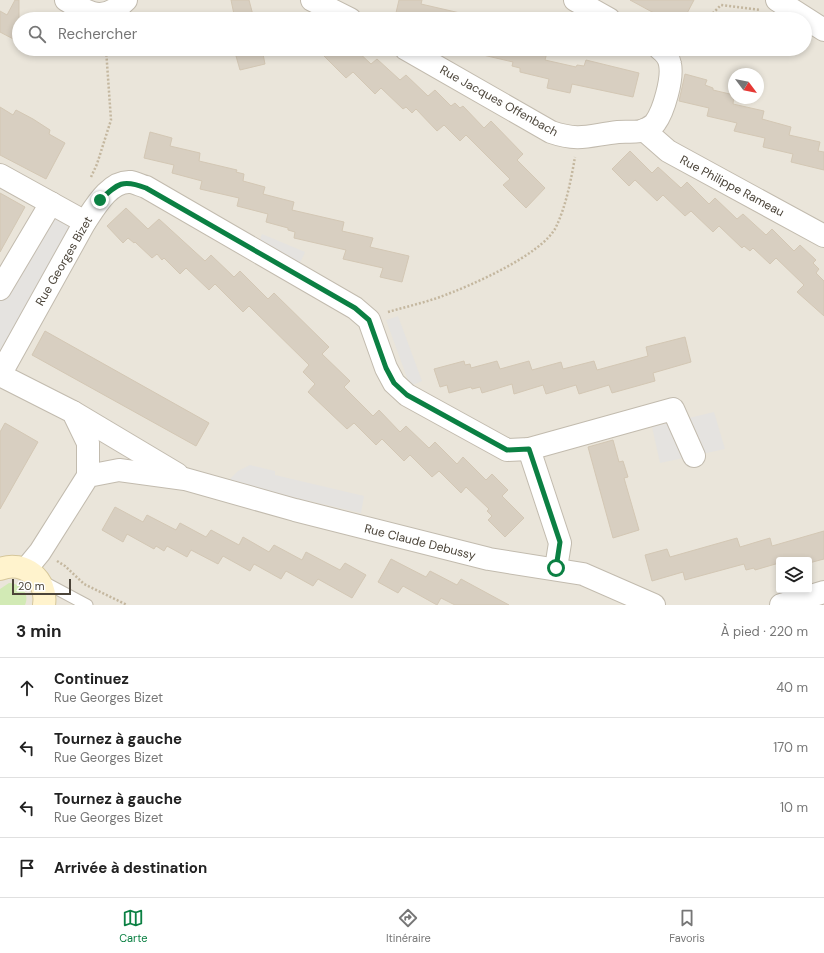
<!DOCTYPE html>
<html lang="fr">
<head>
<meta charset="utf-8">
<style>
  :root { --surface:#fff; --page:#f2f2f2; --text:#222; --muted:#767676; --line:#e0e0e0; --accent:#0b8043 }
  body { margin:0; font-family:"DM Sans",sans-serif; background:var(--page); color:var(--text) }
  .controls { position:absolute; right:12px; bottom:12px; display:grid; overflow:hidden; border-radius:4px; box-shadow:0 2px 6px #0003 }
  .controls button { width:36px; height:36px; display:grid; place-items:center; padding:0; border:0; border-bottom:1px solid var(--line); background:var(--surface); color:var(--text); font:20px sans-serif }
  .compass { position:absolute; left:728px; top:68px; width:36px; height:36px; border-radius:50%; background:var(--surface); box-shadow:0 2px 6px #0003; rotate:122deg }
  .scale { position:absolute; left:12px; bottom:10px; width:59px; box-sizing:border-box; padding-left:4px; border:2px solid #4b4439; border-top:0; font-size:11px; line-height:14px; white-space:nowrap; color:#4b4439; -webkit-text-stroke:3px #fff; paint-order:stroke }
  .stop { position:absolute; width:12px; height:12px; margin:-9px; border:3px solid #0b8043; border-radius:50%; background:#fff }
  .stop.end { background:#0b8043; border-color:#fff; box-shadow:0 1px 4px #0008 }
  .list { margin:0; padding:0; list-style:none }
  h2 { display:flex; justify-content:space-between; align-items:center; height:52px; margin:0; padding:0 16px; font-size:17px }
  h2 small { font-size:13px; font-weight:400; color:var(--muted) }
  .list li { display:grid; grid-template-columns:26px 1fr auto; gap:12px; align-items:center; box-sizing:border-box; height:60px; padding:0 16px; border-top:1px solid var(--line) }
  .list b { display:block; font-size:15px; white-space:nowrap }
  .list p { margin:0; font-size:13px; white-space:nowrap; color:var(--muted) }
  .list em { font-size:13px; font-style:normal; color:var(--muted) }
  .icon { flex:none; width:22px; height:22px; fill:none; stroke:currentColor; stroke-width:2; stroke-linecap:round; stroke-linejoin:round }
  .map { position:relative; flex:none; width:824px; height:605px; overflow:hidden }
  .search { position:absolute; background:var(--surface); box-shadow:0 2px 6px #0003; left:12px; right:12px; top:12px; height:44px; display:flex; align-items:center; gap:10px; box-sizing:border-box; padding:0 14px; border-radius:22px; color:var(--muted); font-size:15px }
  .sheet { height:292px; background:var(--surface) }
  nav { display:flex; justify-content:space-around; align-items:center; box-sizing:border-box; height:56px; border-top:1px solid var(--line); background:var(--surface); font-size:11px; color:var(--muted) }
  nav a { display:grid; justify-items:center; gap:2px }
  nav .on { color:var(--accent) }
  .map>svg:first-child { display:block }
  .residential { fill:#eae5da; fill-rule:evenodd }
  .green { fill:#d2eab5 }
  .parking { fill:#e5e3e0 }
  .building { fill:#d8cfc1; stroke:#d3c7b4 }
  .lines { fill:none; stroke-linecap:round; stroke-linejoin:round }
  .service-casing { stroke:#c2bbae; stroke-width:13 }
  .minor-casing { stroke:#c2bbae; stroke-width:24 }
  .secondary-casing { stroke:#d6c79b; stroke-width:24 }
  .path { stroke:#c4b79f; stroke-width:2.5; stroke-dasharray:2 2; stroke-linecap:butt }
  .service { stroke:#fff; stroke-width:11 }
  .minor { stroke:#fff; stroke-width:22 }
  .secondary { stroke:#fff3cd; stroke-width:22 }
  .route { stroke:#0b8043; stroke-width:5 }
  .labels { text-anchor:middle; stroke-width:3; stroke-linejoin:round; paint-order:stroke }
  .street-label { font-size:12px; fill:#4b4439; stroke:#fff }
</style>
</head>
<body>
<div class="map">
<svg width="824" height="605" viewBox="0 0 824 605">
  <rect width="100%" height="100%" fill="#f6f3ec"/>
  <path class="residential" d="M0,0H824V605H0ZM19,19H805V49H19ZM734,74H758V98H734ZM779,560H809V590H779Z"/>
  <path class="green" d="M9,583C21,584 30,593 25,605H0V589Z"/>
  <g class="parking">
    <path d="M57,218L72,227L0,357V301L46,221Z"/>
    <path d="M262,234L305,252L300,263L258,245Z"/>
    <path d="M398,316L422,381L410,386L386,320Z"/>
    <path d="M714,412L725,449L660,463L652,427Z"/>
    <path d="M250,465L275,471V475L364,496L361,513L227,482L238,471Z"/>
  </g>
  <g class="building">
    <path d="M15,0H19V42L0,32V11L7,15Z"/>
    <path d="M231,0H249L254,19H235Z"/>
    <path d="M399,0H422L421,4L460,13V19H405L395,17Z"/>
    <path d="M630,0H694L684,19H665Z"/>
    <path d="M234,49H262L265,64L240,70Z"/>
    <path d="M317,49H355L371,64L377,59L400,80L406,75L428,96L435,90L451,106L455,103L460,108L463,106L484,128L491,121L523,154L517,160L545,188L526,208L503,185L510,179L466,135L460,141L444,125L437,131L416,109L412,113L406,107L403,109L381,88L375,94L353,72L346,78Z"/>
    <path d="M484,49H548L545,60L576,67L577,65L584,66L586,60L639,73L633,97L572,84L570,93L547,88L549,79L520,72V68L512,66L513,62L483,55Z"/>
    <path d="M685,74L707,80L705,85L713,88V90L734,95L733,104L764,111L762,119L791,127L789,135L820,142L818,151L824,152V170L791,162L793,154L763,147L765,138L734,131L737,123L707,116L709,108L679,101Z"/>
    <path d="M0,107L13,115L16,110L33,119L50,130L49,134L65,143L46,179L0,155Z"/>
    <path d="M150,132L172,138L170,146L200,153L199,161L237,170L236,172L244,174L243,181L265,187L263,194L294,202L292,210L344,222L342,231L373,238L370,247L409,256L402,282L380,277L383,268L343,259L346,250L294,238L295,232L288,230V228L266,222L268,214L237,206L239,198L200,189L202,181L172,173L174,165L144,158Z"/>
    <path d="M630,151L652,173L658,167L681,188L687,182L709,204L715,198L737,219L743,214L766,235L772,229L794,251L800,245L816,260L813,263L819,269L816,273L824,281V316L797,292L804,285L776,258L770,264L753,248L750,251L744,246L742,248L719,226L713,232L691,211L685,216L663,195L657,201L635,180L629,186L612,169Z"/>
    <path d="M0,193L25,207L0,252Z"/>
    <path d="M126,208L148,229L159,219L205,261L211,255L234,277L240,271L268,299L274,293L329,347L322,354L350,381L344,387L373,416L379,410L400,432L406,426L429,448L435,442L457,464L463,457L486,480L492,474L508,490L502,496L524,518L505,537L488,520L492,516L487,511L489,509L466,487L461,493L439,471L432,477L410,455L404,461L382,439L376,445L354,423L347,429L308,392L315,384L303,372L309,365L249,306L243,312L215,284L209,290L186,268L180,274L164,258L162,260L157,254L152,258L135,242L134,243L128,238L123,243L107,226Z"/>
    <path d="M45,331L209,423L196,446L32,355Z"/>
    <path d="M685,337L691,362L653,373L655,381L612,393L609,385L579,394L576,385L546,394L543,385L514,394L512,384L482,393L480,387L472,389L471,387L449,393L447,385L440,387L434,369L464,361L465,365L470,364L471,368L497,361L500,369L529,361L532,370L561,362L563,369L594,361L597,370L648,356L646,347Z"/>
    <path d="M5,423L38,442L0,509V432Z"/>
    <path d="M613,440L619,462L623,461L628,477L624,478L639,530L613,538L588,447Z"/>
    <path d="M115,507L143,522L147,515L176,530L180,523L206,537L211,530L239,545L243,537L269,552L274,545L302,560L306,552L340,570L345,563L366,575L352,598L318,579L313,586L286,571L281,579L254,564L250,571L223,556L218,564L191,550L187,557L167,546L164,551L156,546L154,549L127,534L123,542L102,530Z"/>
    <path d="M824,531V559L809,563V560H779V563L755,570L754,568L746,570L744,564L685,580L683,572L652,581L645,555L667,549L670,557L737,538L740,547L770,538L772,546Z"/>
    <path d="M391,559L426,577L430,571L457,585L461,579L509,605H455L441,598L437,605L403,586L398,593L378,582Z"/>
  </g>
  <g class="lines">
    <defs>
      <path id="service" d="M42,581L87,605"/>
      <g id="minor">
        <path d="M66,0C91,14 103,23 126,0"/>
        <path d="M312,0L350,19"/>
        <path d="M575,0L609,19"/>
        <path d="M777,0L824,30"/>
        <path d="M406,49L551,132C580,142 590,135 618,132C626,131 638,133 645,130C648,128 654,125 655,123C664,111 673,78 670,64C669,58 664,52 660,49"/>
        <path d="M644,130L668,151L824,236"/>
        <path d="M0,175L85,222"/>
        <path d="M0,289L51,203"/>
        <path d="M0,375L85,222C95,207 110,180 131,182C136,183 142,186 146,187L355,308L369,320L386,368L394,383L407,395L507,450L529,449L673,409L694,456"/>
        <path d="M0,375L73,412L88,443V476"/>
        <path d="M73,412L177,474"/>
        <path d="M529,449L560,543L556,568"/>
        <path d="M26,569L40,552L88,476L119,470L185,479L295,510L489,559L583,574L654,605"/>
        <path d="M781,605L824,592"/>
      </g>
      <path id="secondary" d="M0,569C24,560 48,579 44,605"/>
    </defs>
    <use href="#service" class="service-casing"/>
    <use href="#minor" class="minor-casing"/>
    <use href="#secondary" class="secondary-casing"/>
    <g class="path">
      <path d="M707,19L721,5L760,10"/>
      <path d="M91,177L97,164L111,120L106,49"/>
      <path d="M388,312C405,307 423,303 440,297C470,286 542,255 556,227C566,206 571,180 575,157"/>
      <path d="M57,561L65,566L84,584L127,605"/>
    </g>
    <use href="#service" class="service"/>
    <use href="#minor" class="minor"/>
    <use href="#secondary" class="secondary"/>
  </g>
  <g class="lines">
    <path class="route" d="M100,200C118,183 123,179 146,188L355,308L369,320L386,368L394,383L407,395L507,450L529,449L560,542L556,568"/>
  </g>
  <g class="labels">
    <g class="street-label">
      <text transform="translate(499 101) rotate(29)" y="4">Rue Jacques Offenbach</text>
      <text transform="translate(732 186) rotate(28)" y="4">Rue Philippe Rameau</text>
      <text transform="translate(64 261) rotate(-60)" y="4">Rue Georges Bizet</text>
      <text transform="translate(420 542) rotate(14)" y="4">Rue Claude Debussy</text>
    </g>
  </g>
</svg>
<div class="controls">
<button><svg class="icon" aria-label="layers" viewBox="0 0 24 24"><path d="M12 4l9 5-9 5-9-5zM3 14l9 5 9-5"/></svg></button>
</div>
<svg class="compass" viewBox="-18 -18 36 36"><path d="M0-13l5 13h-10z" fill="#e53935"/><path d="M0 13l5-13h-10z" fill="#767676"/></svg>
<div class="scale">20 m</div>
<div class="stop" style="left:556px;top:568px"></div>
<div class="stop end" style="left:100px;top:200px"></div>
<div class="search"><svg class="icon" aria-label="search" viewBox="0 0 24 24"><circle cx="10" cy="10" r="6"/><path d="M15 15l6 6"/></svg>Rechercher</div>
</div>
<section class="sheet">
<h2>3 min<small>À pied · 220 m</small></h2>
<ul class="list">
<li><svg class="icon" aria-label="ahead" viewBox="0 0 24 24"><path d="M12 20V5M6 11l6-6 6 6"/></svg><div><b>Continuez</b><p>Rue Georges Bizet</p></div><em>40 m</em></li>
<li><svg class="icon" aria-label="left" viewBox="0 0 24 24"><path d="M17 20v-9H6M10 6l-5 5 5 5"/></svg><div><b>Tournez à gauche</b><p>Rue Georges Bizet</p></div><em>170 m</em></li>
<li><svg class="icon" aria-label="left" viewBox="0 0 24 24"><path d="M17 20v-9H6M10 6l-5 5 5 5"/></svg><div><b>Tournez à gauche</b><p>Rue Georges Bizet</p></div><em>10 m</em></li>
<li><svg class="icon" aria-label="arrive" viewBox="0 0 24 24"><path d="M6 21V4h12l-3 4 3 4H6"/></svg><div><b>Arrivée à destination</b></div></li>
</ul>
</section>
<nav>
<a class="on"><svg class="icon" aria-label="map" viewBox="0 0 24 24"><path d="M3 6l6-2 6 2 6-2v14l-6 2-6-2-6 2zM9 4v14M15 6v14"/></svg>Carte</a>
<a><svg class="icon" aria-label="directions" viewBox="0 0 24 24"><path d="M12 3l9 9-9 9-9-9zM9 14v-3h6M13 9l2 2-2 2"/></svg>Itinéraire</a>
<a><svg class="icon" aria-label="saved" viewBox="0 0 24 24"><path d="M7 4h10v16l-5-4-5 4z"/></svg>Favoris</a>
</nav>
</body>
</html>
